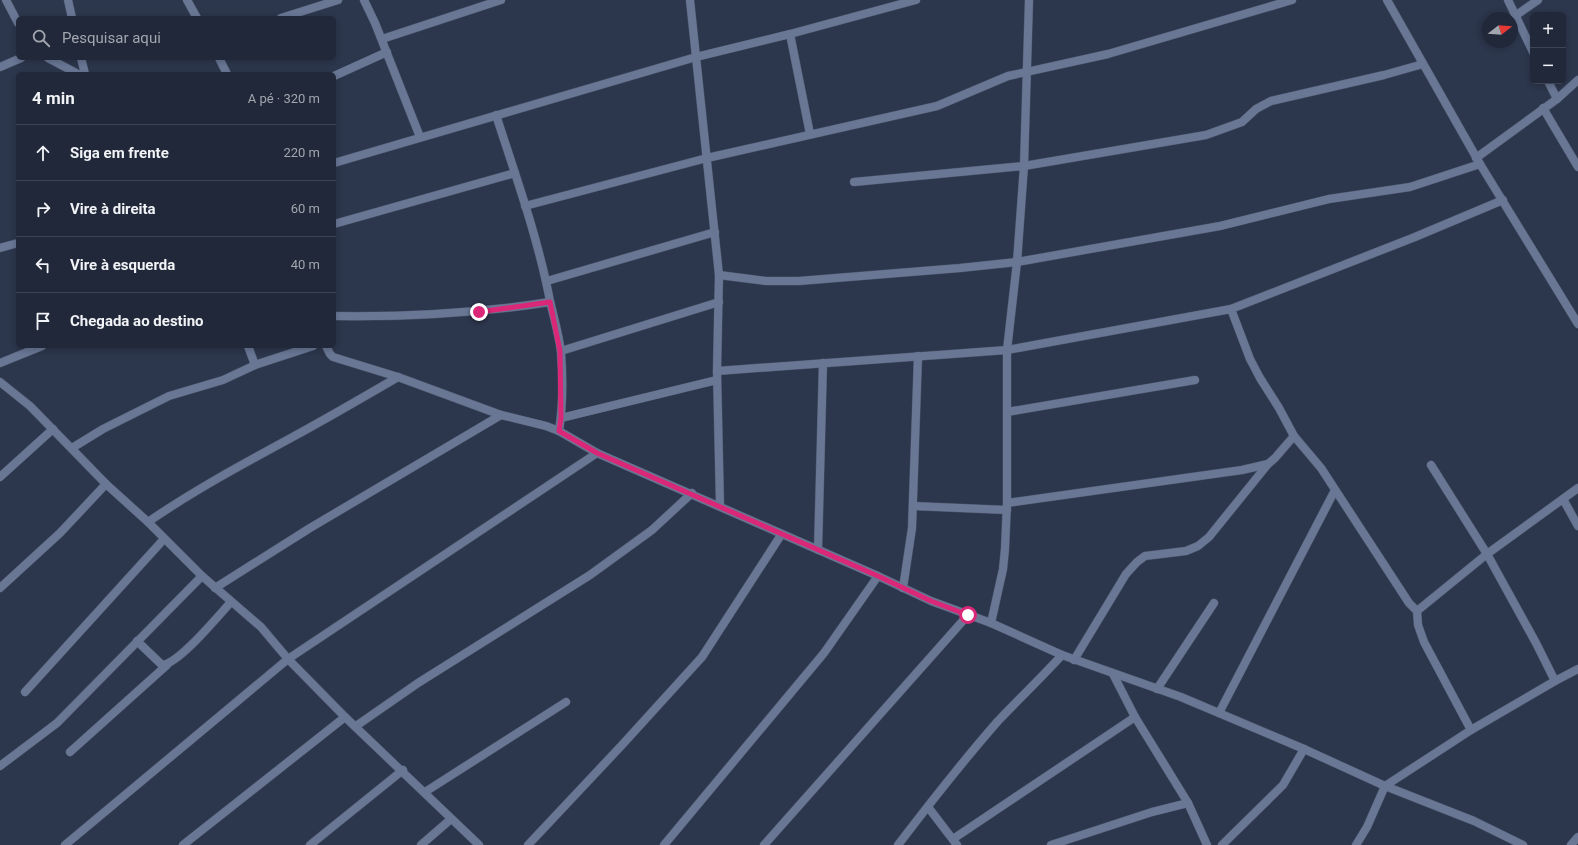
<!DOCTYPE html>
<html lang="pt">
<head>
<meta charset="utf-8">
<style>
  :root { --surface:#212839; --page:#293041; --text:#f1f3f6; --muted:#a2a6ae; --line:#3e4453 }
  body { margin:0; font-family:Roboto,sans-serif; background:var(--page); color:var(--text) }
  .controls { position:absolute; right:12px; top:12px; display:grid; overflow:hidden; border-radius:6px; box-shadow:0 2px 6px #0003 }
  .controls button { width:36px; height:36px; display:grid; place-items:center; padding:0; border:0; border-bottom:1px solid var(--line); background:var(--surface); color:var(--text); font:20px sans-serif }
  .compass { position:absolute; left:1482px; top:12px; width:36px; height:36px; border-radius:50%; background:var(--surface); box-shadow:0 2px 6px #0003; rotate:73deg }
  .stop { position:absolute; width:12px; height:12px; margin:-9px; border:3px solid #db2777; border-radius:50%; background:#fff }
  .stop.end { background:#db2777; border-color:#fff; box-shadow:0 1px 4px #0008 }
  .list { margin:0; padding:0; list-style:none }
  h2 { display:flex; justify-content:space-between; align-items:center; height:52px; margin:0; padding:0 16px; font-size:17px }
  h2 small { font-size:13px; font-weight:400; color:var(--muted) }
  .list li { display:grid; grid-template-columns:26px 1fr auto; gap:12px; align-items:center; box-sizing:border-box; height:56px; padding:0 16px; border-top:1px solid var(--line) }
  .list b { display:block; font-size:15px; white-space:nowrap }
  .list em { font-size:13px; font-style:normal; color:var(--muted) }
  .icon { flex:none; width:22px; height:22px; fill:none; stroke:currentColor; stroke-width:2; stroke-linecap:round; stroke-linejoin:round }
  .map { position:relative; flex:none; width:1578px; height:845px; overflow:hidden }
  .search { position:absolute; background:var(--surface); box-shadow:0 2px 6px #0003; left:16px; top:16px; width:320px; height:44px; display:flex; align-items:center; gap:10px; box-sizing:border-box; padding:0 14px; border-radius:6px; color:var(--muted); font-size:15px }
  .panel { position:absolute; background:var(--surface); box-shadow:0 2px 6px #0003; left:16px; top:72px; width:320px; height:276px; border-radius:6px }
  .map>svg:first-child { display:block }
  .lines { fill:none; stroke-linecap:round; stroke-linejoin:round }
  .minor-casing { stroke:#495267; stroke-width:9 }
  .tertiary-casing { stroke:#495267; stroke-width:9 }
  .minor { stroke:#697795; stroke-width:8 }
  .tertiary { stroke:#697795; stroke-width:8 }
  .route { stroke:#db2777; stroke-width:5 }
</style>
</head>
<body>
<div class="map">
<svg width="1578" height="845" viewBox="0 0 1578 845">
  <rect width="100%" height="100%" fill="#2c364c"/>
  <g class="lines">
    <defs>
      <g id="minor">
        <path d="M6,0L18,23"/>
        <path d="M68,0L72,18"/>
        <path d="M187,0L197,18"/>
        <path d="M364,0L375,23L420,137"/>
        <path d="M690,0L719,275L717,371L720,506"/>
        <path d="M1387,0L1480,164L1578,324"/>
        <path d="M1508,0L1533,52"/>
        <path d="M1515,16L1538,0"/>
        <path d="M281,18L338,0"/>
        <path d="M790,34L810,134"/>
        <path d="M382,39L501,0"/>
        <path d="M48,58L78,74"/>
        <path d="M81,58L85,74"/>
        <path d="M219,58L227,74"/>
        <path d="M0,67L21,58"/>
        <path d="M334,76L387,52"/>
        <path d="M1548,81L1557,99"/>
        <path d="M1543,108L1578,167"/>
        <path d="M496,115C516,177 538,238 550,301C554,318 559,335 561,352C563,378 563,405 559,431"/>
        <path d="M1476,158L1557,99L1578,80"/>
        <path d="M334,163L696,57L790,34L916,0"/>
        <path d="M854,182L1024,166L1206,135L1242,122L1256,109L1271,101L1384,75L1423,64"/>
        <path d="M525,206L707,158L937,106L1008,76L1108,54L1292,0"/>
        <path d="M334,224L515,173"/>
        <path d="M0,248L18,243"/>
        <path d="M719,275L766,281H799L960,268L1017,262L1220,226L1329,199L1410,187L1480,164"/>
        <path d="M547,281L715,232"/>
        <path d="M1231,309L1250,359L1260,378L1279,408L1294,436L1321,468L1409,603L1417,611L1418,625L1424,642L1471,730"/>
        <path d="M334,316C407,317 479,313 550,302"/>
        <path d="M248,346L255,365"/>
        <path d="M326,346L330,354L333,357L398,377L501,415L546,426L559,431L597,453L878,576L931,601L991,623L1062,655L1181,697L1304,749L1385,786L1474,821L1523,845"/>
        <path d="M561,351L719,302"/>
        <path d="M0,363L42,346"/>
        <path d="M717,371L1007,350L1231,309L1415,237L1503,200"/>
        <path d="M1007,412L1195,380"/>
        <path d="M561,418L717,380"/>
        <path d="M72,448L103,429L169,396L223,380L255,365L313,346"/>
        <path d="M1431,465L1487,554L1536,643L1555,681"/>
        <path d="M0,477L53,429"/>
        <path d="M1563,499L1578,526"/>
        <path d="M1007,503L1242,470L1268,464L1275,458L1294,436"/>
        <path d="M913,506L1007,510"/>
        <path d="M148,522C193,491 241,465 289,439C326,419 362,398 398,377"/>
        <path d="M818,550L823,363"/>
        <path d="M0,588L60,533L106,484"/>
        <path d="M215,588L310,528L501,415"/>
        <path d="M903,588L912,528L918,356"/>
        <path d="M1417,611L1487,554L1578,488"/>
        <path d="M991,623L1003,569L1005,549L1007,503V350L1017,262L1024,166L1029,0"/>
        <path d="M137,641L162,665C179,664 218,616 231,602"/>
        <path d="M1074,660L1126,574L1137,562L1145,556L1186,551L1198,546L1209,537L1268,464"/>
        <path d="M1113,674L1135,717L1188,803L1207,845"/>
        <path d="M1157,689L1214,603"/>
        <path d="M25,692L164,539"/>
        <path d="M1219,713L1335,490"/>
        <path d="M356,726L418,683L590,575L652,530L692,493"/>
        <path d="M70,752L167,665"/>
        <path d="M0,766L57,723L202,576"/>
        <path d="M425,792L566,702"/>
        <path d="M928,807L957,845"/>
        <path d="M953,839L1135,717"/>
        <path d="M65,845L288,659L597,453"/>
        <path d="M183,845L345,717"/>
        <path d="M310,845L403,770"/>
        <path d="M421,845L451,819"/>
        <path d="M528,845L622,745L702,657L781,535"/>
        <path d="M664,845L824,653L878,576"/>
        <path d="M764,845L968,615"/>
        <path d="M898,845C930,803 963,761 998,721C1019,699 1041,678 1062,655"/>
        <path d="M1051,845L1152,812L1188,803"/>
        <path d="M1222,845L1283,785L1304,749"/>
        <path d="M1356,845L1367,827L1385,786L1471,730L1555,681L1578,669"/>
        <path d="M1571,845L1578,837"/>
      </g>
      <path id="tertiary" d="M0,382L30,406L106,484L148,522L202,576L261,627L288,659L345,717L479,845"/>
    </defs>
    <use href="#minor" class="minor-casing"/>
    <use href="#tertiary" class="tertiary-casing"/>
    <use href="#minor" class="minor"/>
    <use href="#tertiary" class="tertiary"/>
  </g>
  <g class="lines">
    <path class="route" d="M479,312L550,302L560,351L561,418L559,431L597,453L878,576L931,601L968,615"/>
  </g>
</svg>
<div class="controls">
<button>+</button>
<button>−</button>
</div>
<svg class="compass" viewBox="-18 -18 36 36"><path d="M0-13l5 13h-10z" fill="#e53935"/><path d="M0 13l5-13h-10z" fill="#a2a6ae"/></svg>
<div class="stop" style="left:968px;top:615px"></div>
<div class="stop end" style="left:479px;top:312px"></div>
<div class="search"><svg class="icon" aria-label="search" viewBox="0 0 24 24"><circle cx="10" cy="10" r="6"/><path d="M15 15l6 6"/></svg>Pesquisar aqui</div>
<section class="panel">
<h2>4 min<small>A pé · 320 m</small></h2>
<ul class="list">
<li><svg class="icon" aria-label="ahead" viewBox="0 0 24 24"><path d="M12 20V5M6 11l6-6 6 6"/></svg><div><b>Siga em frente</b></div><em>220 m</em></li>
<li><svg class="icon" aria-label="right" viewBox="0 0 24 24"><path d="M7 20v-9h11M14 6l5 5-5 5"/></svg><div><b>Vire à direita</b></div><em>60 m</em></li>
<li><svg class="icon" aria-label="left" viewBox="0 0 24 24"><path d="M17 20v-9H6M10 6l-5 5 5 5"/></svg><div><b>Vire à esquerda</b></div><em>40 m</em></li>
<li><svg class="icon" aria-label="arrive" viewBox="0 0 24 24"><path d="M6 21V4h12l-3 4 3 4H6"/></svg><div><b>Chegada ao destino</b></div></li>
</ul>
</section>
</div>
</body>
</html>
